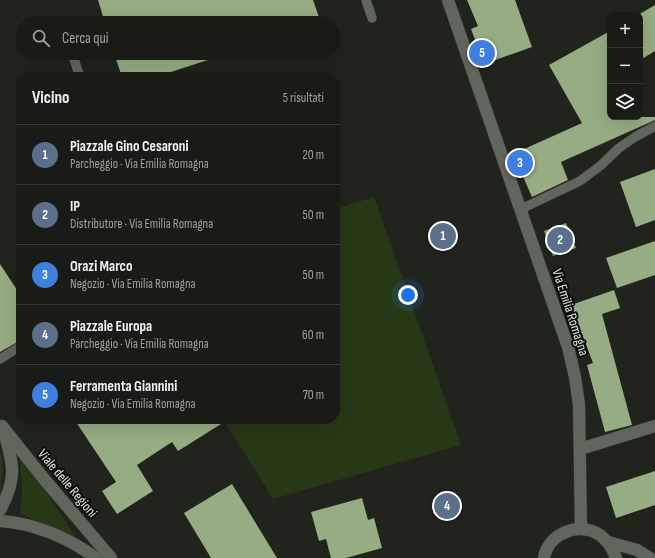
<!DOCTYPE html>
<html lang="it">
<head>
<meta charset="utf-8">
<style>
  :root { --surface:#181b16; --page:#252823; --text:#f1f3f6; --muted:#9fa1a1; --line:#363935; --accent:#d59cfb }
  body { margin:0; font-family:"Sofia Sans Condensed",sans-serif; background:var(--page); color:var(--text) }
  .controls { position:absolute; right:12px; top:12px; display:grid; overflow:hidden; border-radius:8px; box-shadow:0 4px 16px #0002 }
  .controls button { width:36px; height:36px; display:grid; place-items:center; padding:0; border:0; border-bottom:1px solid var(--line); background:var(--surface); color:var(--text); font:20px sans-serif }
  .you { position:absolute; left:408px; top:295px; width:14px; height:14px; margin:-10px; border:3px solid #fff; border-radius:50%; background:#1a73e8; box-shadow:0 0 0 6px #1a73e833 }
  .badge { display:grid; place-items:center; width:26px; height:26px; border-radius:50%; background:var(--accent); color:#fff; font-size:13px; font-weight:700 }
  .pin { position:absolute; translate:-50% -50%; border:2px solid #fff; box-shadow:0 1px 4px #0006 }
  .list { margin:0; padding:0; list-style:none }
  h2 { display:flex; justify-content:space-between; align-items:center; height:52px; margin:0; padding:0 16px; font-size:17px }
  h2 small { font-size:13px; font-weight:400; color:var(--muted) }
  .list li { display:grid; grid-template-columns:26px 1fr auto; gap:12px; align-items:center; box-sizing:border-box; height:60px; padding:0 16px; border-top:1px solid var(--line) }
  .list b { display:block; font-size:15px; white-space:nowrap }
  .list p { margin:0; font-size:13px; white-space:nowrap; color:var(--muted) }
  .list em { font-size:13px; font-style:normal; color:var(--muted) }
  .icon { flex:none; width:22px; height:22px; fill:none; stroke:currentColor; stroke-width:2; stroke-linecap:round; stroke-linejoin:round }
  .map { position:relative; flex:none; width:655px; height:558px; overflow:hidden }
  .search { position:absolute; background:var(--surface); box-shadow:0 4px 16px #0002; left:16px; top:16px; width:324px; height:44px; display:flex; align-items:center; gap:10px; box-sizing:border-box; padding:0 14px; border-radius:22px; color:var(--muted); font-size:15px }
  .panel { position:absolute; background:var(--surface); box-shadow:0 4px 16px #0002; left:16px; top:72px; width:324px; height:352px; border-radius:16px }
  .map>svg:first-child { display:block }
  .green { fill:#273816 }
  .building { fill:#96ac82 }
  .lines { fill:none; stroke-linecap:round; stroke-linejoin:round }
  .service-casing { stroke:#3e413b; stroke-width:10 }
  .minor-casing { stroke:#3e413b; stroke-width:13 }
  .secondary-casing { stroke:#3e413b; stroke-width:13 }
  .service { stroke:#61665d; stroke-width:9 }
  .minor { stroke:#61665d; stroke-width:12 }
  .secondary { stroke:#61665d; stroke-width:12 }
  .labels { text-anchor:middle; stroke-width:4; stroke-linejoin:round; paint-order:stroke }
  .street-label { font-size:14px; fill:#e2e5e0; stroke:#0b0d09 }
</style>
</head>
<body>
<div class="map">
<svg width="655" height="558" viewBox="0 0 655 558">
  <rect width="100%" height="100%" fill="#20241d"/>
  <g class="green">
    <path d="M374,197L461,445L273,499L223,419H335V209Z"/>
    <path d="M0,451L3,459L0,503Z"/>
    <path d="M20,453L79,542L20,513L22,494Z"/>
  </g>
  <g class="building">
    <path d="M98,0H313L321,23H105Z"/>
    <path d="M467,0H515L532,47L484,64L471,29L478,26Z"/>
    <path d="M655,5V51L640,60V15H638Z"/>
    <path d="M610,31V117H655V120L561,162L568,180L532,197L513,154L582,123L549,65Z"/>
    <path d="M114,53H230L155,77H122Z"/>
    <path d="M655,169V220L636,227L620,182Z"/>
    <path d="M566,223L576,248L553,256L544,231Z"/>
    <path d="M655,241V275L617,288L606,258Z"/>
    <path d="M0,264L21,296V340L0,352Z"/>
    <path d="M614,290L620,308L602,314L632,425L605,432L587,365L593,363L571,305Z"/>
    <path d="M74,419H229L178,451L172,442L137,465L153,491L117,514L102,491L116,482Z"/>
    <path d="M655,471V505L616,518L606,487Z"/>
    <path d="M232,484L277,558H211L184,513Z"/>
    <path d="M362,498L368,520L374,518L382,548L346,558H331L326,539L319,541L311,512Z"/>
  </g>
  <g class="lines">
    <defs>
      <g id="service">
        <path d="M366,0L372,18"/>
        <path d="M72,53L80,77"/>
        <path d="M521,209L580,181L600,166L619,148L635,137L655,126"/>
        <path d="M0,359L21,346"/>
      </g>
      <g id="minor">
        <path d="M2,426L44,479L111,558"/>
        <path d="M580,449L655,426"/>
        <path d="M0,510C17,479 14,465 4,432"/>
        <path d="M0,521C34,523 69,538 96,558"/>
      </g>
      <g id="secondary">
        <path d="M448,0L568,347L575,377L579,405L581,529"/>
        <path d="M608,542L637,550L650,558"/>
        <path d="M544,558C548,533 580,521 600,535C608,541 613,549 616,558"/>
      </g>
    </defs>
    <use href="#service" class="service-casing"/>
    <use href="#minor" class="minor-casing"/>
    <use href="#secondary" class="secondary-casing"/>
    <use href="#service" class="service"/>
    <use href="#minor" class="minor"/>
    <use href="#secondary" class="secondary"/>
  </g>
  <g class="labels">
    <g class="street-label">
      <text transform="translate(571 312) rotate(72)" y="5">Via Emilia Romagna</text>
      <text transform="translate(68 483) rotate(50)" y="5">Viale delle Regioni</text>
    </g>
  </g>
</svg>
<div class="controls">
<button>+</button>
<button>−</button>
<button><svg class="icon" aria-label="layers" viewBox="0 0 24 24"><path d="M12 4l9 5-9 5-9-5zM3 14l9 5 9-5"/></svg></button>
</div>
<div class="you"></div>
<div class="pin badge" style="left:443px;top:236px;background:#5c6f8a">1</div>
<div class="pin badge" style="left:560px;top:240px;background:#5c6f8a">2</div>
<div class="pin badge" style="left:520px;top:163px;background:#3f7fe0">3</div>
<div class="pin badge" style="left:447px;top:506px;background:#5c6f8a">4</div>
<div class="pin badge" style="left:482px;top:53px;background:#3f7fe0">5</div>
<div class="search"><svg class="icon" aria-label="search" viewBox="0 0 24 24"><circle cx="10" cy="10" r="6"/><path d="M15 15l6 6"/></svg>Cerca qui</div>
<section class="panel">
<h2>Vicino<small>5 risultati</small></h2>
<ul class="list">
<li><span class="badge" style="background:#5c6f8a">1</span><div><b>Piazzale Gino Cesaroni</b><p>Parcheggio · Via Emilia Romagna</p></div><em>20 m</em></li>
<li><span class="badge" style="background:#5c6f8a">2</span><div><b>IP</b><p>Distributore · Via Emilia Romagna</p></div><em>50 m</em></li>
<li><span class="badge" style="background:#3f7fe0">3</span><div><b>Orazi Marco</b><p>Negozio · Via Emilia Romagna</p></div><em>50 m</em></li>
<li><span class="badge" style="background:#5c6f8a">4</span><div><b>Piazzale Europa</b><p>Parcheggio · Via Emilia Romagna</p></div><em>60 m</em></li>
<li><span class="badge" style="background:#3f7fe0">5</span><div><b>Ferramenta Giannini</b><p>Negozio · Via Emilia Romagna</p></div><em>70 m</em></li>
</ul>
</section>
</div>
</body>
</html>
